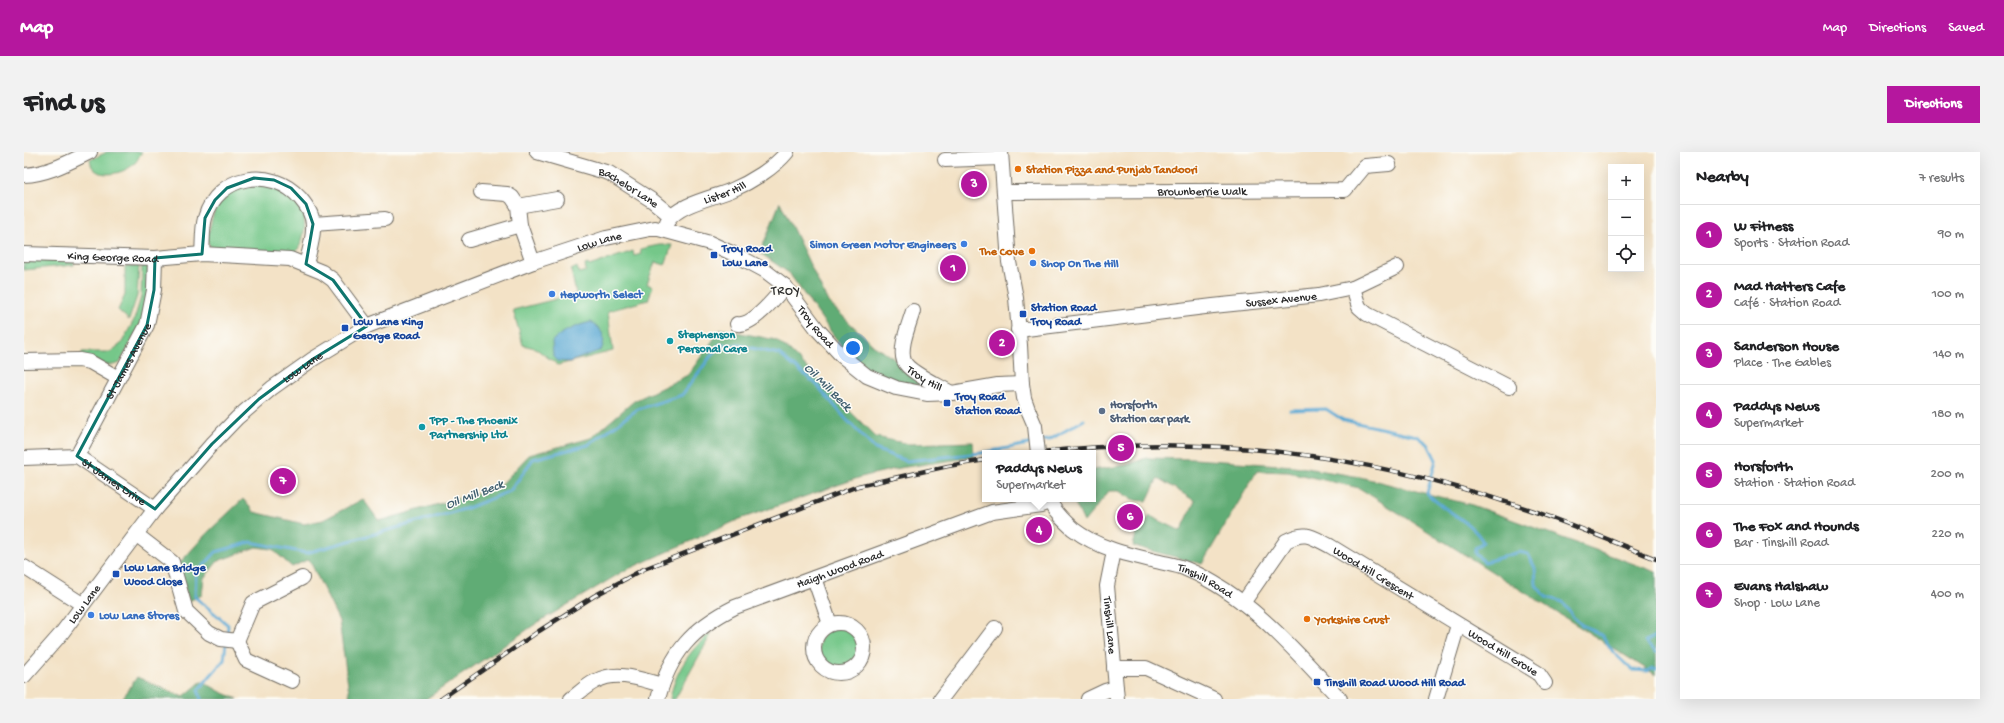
<!DOCTYPE html>
<html lang="en">
<head>
<meta charset="utf-8">
<style>
  :root { --surface:#fff; --page:#f2f2f2; --text:#202124; --muted:#757577; --line:#e0e0e0; --accent:#b5179e }
  body { margin:0; font-family:"Gochi Hand",sans-serif; background:var(--page); color:var(--text) }
  .controls { position:absolute; right:12px; top:12px; display:grid; overflow:hidden; border-radius:0px; box-shadow:0 4px 16px #0002 }
  .controls button { width:36px; height:36px; display:grid; place-items:center; padding:0; border:0; border-bottom:1px solid var(--line); background:var(--surface); color:var(--text); font:20px sans-serif }
  .you { position:absolute; left:829px; top:196px; width:14px; height:14px; margin:-10px; border:3px solid #fff; border-radius:50%; background:#1a73e8; box-shadow:0 0 0 6px #1a73e833 }
  .badge { display:grid; place-items:center; width:26px; height:26px; border-radius:50%; background:var(--accent); color:#fff; font-size:13px; font-weight:700 }
  .pin { position:absolute; translate:-50% -50%; border:2px solid #fff; box-shadow:0 1px 4px #0006 }
  .popup { position:absolute; left:958px; top:298px; width:114px; height:52px; box-sizing:border-box; display:grid; place-content:center; border-radius:0px; background:var(--surface); filter:drop-shadow(0 1px 3px #0005); font-size:13px; white-space:nowrap; color:var(--muted) }
  .popup b { font-size:15px; color:var(--text) }
  .popup::after { content:''; position:absolute; left:50%; top:100%; margin-left:-8px; border:8px solid transparent; border-top-color:var(--surface) }
  .list { margin:0; padding:0; list-style:none }
  h2 { display:flex; justify-content:space-between; align-items:center; height:52px; margin:0; padding:0 16px; font-size:17px }
  h2 small { font-size:13px; font-weight:400; color:var(--muted) }
  .list li { display:grid; grid-template-columns:26px 1fr auto; gap:12px; align-items:center; box-sizing:border-box; height:60px; padding:0 16px; border-top:1px solid var(--line) }
  .list b { display:block; font-size:15px; white-space:nowrap }
  .list p { margin:0; font-size:13px; white-space:nowrap; color:var(--muted) }
  .list em { font-size:13px; font-style:normal; color:var(--muted) }
  .icon { flex:none; width:22px; height:22px; fill:none; stroke:currentColor; stroke-width:2; stroke-linecap:round; stroke-linejoin:round }
  .map { position:relative; flex:none; width:1632px; height:547px; overflow:hidden; border-radius:0px }
  header { display:flex; align-items:center; gap:24px; box-sizing:border-box; height:56px; padding:0 20px; background:var(--accent); color:#fff }
  header strong { font-size:19px }
  nav { display:flex; gap:22px; margin-inline-start:auto; font-size:14px }
  .intro { display:flex; align-items:center; justify-content:space-between; box-sizing:border-box; height:96px; padding:0 24px }
  h1 { margin:0; font-size:28px }
  .button { padding:10px 18px; border-radius:0px; background:var(--accent); color:#fff; font-size:14px; font-weight:700 }
  main { display:flex; gap:24px; padding:0 24px }
  aside { flex:1; background:var(--surface); border-radius:0px; box-shadow:0 4px 16px #0002 }
  .map>svg:first-child { display:block }
  .green { fill:#75c789; stroke:#50795a }
  .forest { fill:#60ac75; stroke:#466c50 }
  .water { fill:#5aa8d3; stroke:#426a7f }
  .lines { fill:none; stroke-linecap:round; stroke-linejoin:round }
  .stream { stroke:#5aa8d3; stroke-width:3 }
  .minor-casing { stroke:#716b61; stroke-width:16 }
  .minor { stroke:#fff; stroke-width:14 }
  .rail-casing { stroke:#2b2b2b; stroke-width:4.5 }
  .rail { stroke:#fdfcf7; stroke-width:3; stroke-dasharray:9; stroke-linecap:butt }
  .minor-bridge-casing { stroke:#716b61; stroke-width:16; stroke-linecap:butt }
  .minor-bridge { stroke:#fff; stroke-width:14 }
  .marked { fill:none; stroke:#0f766e; stroke-width:3; stroke-linejoin:round }
  .food-dot { fill:#e8710a; stroke:#fdfcf7; stroke-width:1.5 }
  .shop-dot { fill:#3f7fe0; stroke:#fdfcf7; stroke-width:1.5 }
  .transit-dot { fill:#1a4fb4; stroke:#fdfcf7; stroke-width:1.5 }
  .culture-dot { fill:#0f9aa8; stroke:#fdfcf7; stroke-width:1.5 }
  .service-dot { fill:#5c6f8a; stroke:#fdfcf7; stroke-width:1.5 }
  .labels { text-anchor:middle; stroke-width:3; stroke-linejoin:round; paint-order:stroke }
  .food-label { font-size:12px; font-weight:bold; fill:#c56008; stroke:#fdfcf7; text-anchor:start }
  .street-label { font-size:12px; fill:#2b2b2b; stroke:#fdfcf7 }
  .shop-label { font-size:12px; font-weight:bold; fill:#366cbe; stroke:#fdfcf7; text-anchor:start }
  .transit-label { font-size:12px; font-weight:bold; fill:#164399; stroke:#fdfcf7; text-anchor:start }
  .culture-label { font-size:12px; font-weight:bold; fill:#0d838f; stroke:#fdfcf7; text-anchor:start }
  .service-label { font-size:12px; font-weight:bold; fill:#4e5e75; stroke:#fdfcf7; text-anchor:start }
  .neighbourhood-label { font-size:13px; letter-spacing:1px; fill:#2b2b2b; stroke:#fdfcf7 }
  .water-label { font-size:13px; font-style:italic; fill:#3e5d6e; stroke:#fdfcf7 }
</style>
</head>
<body>
<header>
<strong>Map</strong>
<nav><a>Map</a><a>Directions</a><a>Saved</a></nav>
</header>
<div class="intro"><h1>Find us</h1><a class="button">Directions</a></div>
<main>
<div class="map">
<svg width="1632" height="547" viewBox="0 0 1632 547">
  <rect width="100%" height="100%" fill="#fdfcf7"/>
  <filter id="ink" filterUnits="userSpaceOnUse"><feTurbulence type="fractalNoise" baseFrequency=".025" numOctaves="2"/><feDisplacementMap in="SourceGraphic" scale="8" xChannelSelector="R" yChannelSelector="G"/><feConvolveMatrix kernelMatrix="1 2 1 2 8 2 1 2 1" color-interpolation-filters="sRGB"/></filter>
  <filter id="wash" filterUnits="userSpaceOnUse"><feTurbulence type="fractalNoise" baseFrequency=".012" numOctaves="4" result="noise"/><feDisplacementMap in="SourceGraphic" scale="16" xChannelSelector="R" yChannelSelector="G"/><feGaussianBlur stdDeviation="0.9" result="paint"/><feColorMatrix in="noise" values="0 0 0 0 0 0 0 0 0 0 0 0 0 0 0 0 0 1.4 0 .05"/><feComposite in="paint" operator="in"/></filter>
  <g filter="url(#wash)">
    <rect width="100%" height="100%" fill="#f3e2c6"/>
    <g class="green">
      <path d="M83,0H118C115,3 114,8 111,11C100,23 68,29 66,8Z"/>
      <path d="M236,31C245,34 258,36 266,42C285,53 284,86 271,101L188,97L183,89C191,52 193,34 236,31Z"/>
      <path d="M635,93H648L641,113L631,110L623,132L629,134L624,148L584,159L589,199L534,213L511,196L499,193L489,158L552,142L547,118L553,115L555,121L562,119L561,113L564,112L565,114L609,99L610,104L617,102L616,97Z"/>
      <path d="M0,107H50V113L0,118Z"/>
      <path d="M101,114H115L113,144L105,168L94,158L101,143Z"/>
      <path d="M118,114H124V149L120,166L96,211C82,217 70,208 58,203V200H86L97,192L110,168L117,145Z"/>
      <circle cx="815" cy="495" r="20"/>
      <path d="M689,479L651,547H646C651,519 667,496 689,479Z"/>
    </g>
    <g class="forest">
      <path d="M756,50L804,150L850,194L877,211L903,235L873,229L846,219L820,198L765,121L736,101Z"/>
      <path d="M697,177L752,188L767,200L852,285L885,292L949,290L950,305L875,316L837,325L716,367L600,419L513,471L402,547H326L315,469L285,407L268,415L248,397L232,395L194,409L180,426L178,443L165,449L154,413L182,382L219,347L230,360L280,372L299,368L339,347L355,369L475,335L505,303L567,286L610,249L664,223Z"/>
      <path d="M1122,306L1170,307L1270,314L1336,325L1448,353L1632,420V523L1335,336L1264,320L1233,319L1178,412L1109,394L1112,382L1126,364L1157,379L1171,349L1134,326L1123,349C1108,349 1106,346 1095,339H1085L1060,370L1049,347H1069V318L1103,313Z"/>
      <path d="M113,525L159,545L178,529L197,540L214,547H98Z"/>
    </g>
    <path class="water" d="M567,170C578,176 583,187 577,198L545,210L534,209L529,204L528,189C538,179 554,173 567,170Z"/>
    <g class="lines">
      <g class="stream">
        <path d="M1266,258L1302,257L1319,268L1393,284L1404,292L1412,308L1403,341C1419,359 1448,369 1459,390L1451,396V402L1461,410L1495,400L1504,402L1511,416L1512,433L1522,445L1539,450L1548,464L1558,473L1578,483L1589,500L1608,518L1624,519L1629,516L1632,517"/>
        <path d="M1017,289L1025,288L1060,268"/>
        <path d="M203,484L204,473L171,445L172,422L192,400L227,390L282,401L444,356L486,339L509,307L564,293L614,257L658,243L695,193H714L755,202L792,232L821,266L851,297L882,309L957,301L1010,291"/>
        <path d="M1632,484L1621,489L1632,500"/>
        <path d="M177,547L174,538L200,508L202,491"/>
      </g>
    </g>
  </g>
  <g filter="url(#ink)">
    <g class="lines">
      <defs>
        <g id="minor">
          <path id="s1" d="M513,0L585,21L629,49L647,64"/>
          <path d="M977,0L985,110L992,146L996,193L998,232L1000,246L1005,260"/>
          <path d="M921,8L977,6"/>
          <path d="M0,23C24,22 45,10 66,0"/>
          <path d="M457,40L483,42L488,45L494,54L496,73L509,110"/>
          <path id="s2" d="M980,40L1321,38L1341,14L1365,12"/>
          <path d="M494,54L533,47"/>
          <path id="s3" d="M643,70C654,52 689,46 708,38C727,30 750,16 763,0"/>
          <path d="M289,72L361,67"/>
          <path d="M445,88L496,73"/>
          <path id="s4" d="M0,102L131,106L178,102L266,107L298,120L309,128L343,174"/>
          <path d="M178,102C179,91 178,77 181,66C194,22 247,14 276,46C282,53 289,64 289,73C290,86 285,100 282,112"/>
          <path d="M1329,136L1373,115"/>
          <path id="s5" d="M889,159C885,173 875,195 880,209C884,220 916,234 927,241"/>
          <path d="M713,172C728,175 752,145 761,134"/>
          <path id="s6" d="M994,178L1189,154L1295,143L1329,136L1335,155L1343,162L1485,235"/>
          <path d="M0,209L55,208L66,210L94,226"/>
          <path id="s7" d="M53,304L123,173L130,138L131,106"/>
          <path id="s8" d="M0,306L53,304L131,357"/>
          <path id="s9" d="M1025,347C1029,359 1040,369 1049,377C1075,397 1105,403 1136,410C1144,412 1154,413 1162,417C1223,442 1272,499 1316,547"/>
          <path d="M113,383L148,410L162,459L185,481L197,487L213,489"/>
          <path id="s10" d="M1090,399L1083,434L1093,547"/>
          <path d="M0,415L58,452"/>
          <path d="M790,426L806,472"/>
          <path id="s11" d="M1219,451L1262,389C1282,378 1288,385 1306,394L1514,521L1521,531"/>
          <circle cx="815" cy="496" r="25"/>
          <path d="M213,489L229,451L278,426"/>
          <path d="M213,489L222,508L268,529"/>
          <path d="M1090,516H1122L1190,547"/>
          <path id="s12" d="M0,524L37,482L131,357L188,292L213,266L248,236L289,207L343,174L509,110L582,86L631,76L686,91L714,104L740,118L761,134L794,178L818,204L843,224L872,236L903,242L928,241L974,233L998,232"/>
          <path d="M547,547C555,541 563,533 572,529C593,518 616,527 638,533"/>
          <path id="s13" d="M634,547C646,501 669,476 711,455L968,360L1017,353L1025,350"/>
          <path d="M917,547L971,476"/>
          <path d="M1064,547L1081,539L1092,536"/>
          <path d="M1412,547L1434,473"/>
        </g>
      </defs>
      <use href="#minor" class="minor-casing"/>
      <use href="#minor" class="minor"/>
      <defs>
        <g id="rail">
          <path d="M1008,301C1178,281 1335,300 1497,355C1543,370 1587,389 1632,407"/>
          <path d="M417,547L515,479L570,444L620,417L834,334L924,314L961,308"/>
        </g>
      </defs>
      <use href="#rail" class="rail-casing"/>
      <use href="#rail" class="rail"/>
      <defs>
        <path id="minor-bridge" d="M1005,260L1011,274L1014,301"/>
      </defs>
      <use href="#minor-bridge" class="minor-bridge-casing"/>
      <use href="#minor-bridge" class="minor-bridge"/>
    </g>
  </g>
  <path class="marked" d="M230,26L250,28L267,36L282,52L289,72L282,112L309,128L343,174L289,207L235,247L188,292L131,357L53,304L123,173L130,138L131,106L178,102L181,66L191,48L203,36Z"/>
  <g class="food-dot">
    <circle cx="994" cy="17" r="4"/>
    <circle cx="1008" cy="99" r="4"/>
    <circle cx="1283" cy="467" r="4"/>
  </g>
  <g class="shop-dot">
    <circle cx="940" cy="92" r="4"/>
    <circle cx="1009" cy="111" r="4"/>
    <circle cx="528" cy="142" r="4"/>
    <circle cx="67" cy="463" r="4"/>
  </g>
  <g class="transit-dot">
    <rect x="686" y="99" width="8" height="8" rx="2"/>
    <rect x="995" y="158" width="8" height="8" rx="2"/>
    <rect x="317" y="172" width="8" height="8" rx="2"/>
    <rect x="919" y="247" width="8" height="8" rx="2"/>
    <rect x="88" y="418" width="8" height="8" rx="2"/>
    <rect x="1289" y="526" width="8" height="8" rx="2"/>
  </g>
  <g class="culture-dot">
    <circle cx="646" cy="189" r="4"/>
    <circle cx="398" cy="275" r="4"/>
  </g>
  <circle class="service-dot" cx="1078" cy="259" r="4"/>
  <g class="labels">
    <g class="food-label">
      <text x="1002" y="21">Station Pizza and Punjab Tandoori</text>
      <text x="1000" y="103" text-anchor="end">The Cove</text>
      <text x="1291" y="471">Yorkshire Crust</text>
    </g>
    <g class="street-label">
      <text dy="4" stroke="none"><textPath href="#s1" startOffset="99">Bachelor Lane</textPath></text>
      <text dy="4" stroke="none"><textPath href="#s3" startOffset="66">Lister Hill</textPath></text>
      <text dy="4" stroke="none"><textPath href="#s2" startOffset="198">Brownberrie Walk</textPath></text>
      <text dy="4" stroke="none"><textPath href="#s12" startOffset="742">Low Lane</textPath></text>
      <text dy="4" stroke="none"><textPath href="#s4" startOffset="89">King George Road</textPath></text>
      <text dy="4" stroke="none"><textPath href="#s6" startOffset="265">Sussex Avenue</textPath></text>
      <text dy="4" stroke="none"><textPath href="#s12" startOffset="994">Troy Road</textPath></text>
      <text dy="4" stroke="none"><textPath href="#s7" startOffset="108">St James Avenue</textPath></text>
      <text dy="4" stroke="none"><textPath href="#s12" startOffset="418">Low Lane</textPath></text>
      <text dy="4" stroke="none"><textPath href="#s5" startOffset="79">Troy Hill</textPath></text>
      <text dy="4" stroke="none"><textPath href="#s8" startOffset="98">St James Drive</textPath></text>
      <text dy="4" stroke="none"><textPath href="#s13" startOffset="236">Haigh Wood Road</textPath></text>
      <text dy="4" stroke="none"><textPath href="#s11" startOffset="174">Wood Hill Crescent</textPath></text>
      <text dy="4" stroke="none"><textPath href="#s9" startOffset="182">Tinshill Road</textPath></text>
      <text dy="4" stroke="none"><textPath href="#s12" startOffset="94">Low Lane</textPath></text>
      <text dy="4" stroke="none"><textPath href="#s10" startOffset="75">Tinshill Lane</textPath></text>
      <text dy="4" stroke="none"><textPath href="#s11" startOffset="326">Wood Hill Grove</textPath></text>
    </g>
    <g class="shop-label">
      <text x="932" y="96" text-anchor="end">Simon Green Motor Engineers</text>
      <text x="1017" y="115">Shop On The Hill</text>
      <text x="536" y="146">Hepworth Select</text>
      <text x="75" y="467">Low Lane Stores</text>
    </g>
    <g class="transit-label">
      <text x="698" y="100">Troy Road<tspan x="698" dy="14">Low Lane</tspan></text>
      <text x="1007" y="159">Station Road<tspan x="1007" dy="14">Troy Road</tspan></text>
      <text x="329" y="173">Low Lane King<tspan x="329" dy="14">George Road</tspan></text>
      <text x="931" y="248">Troy Road<tspan x="931" dy="14">Station Road</tspan></text>
      <text x="100" y="419">Low Lane Bridge<tspan x="100" dy="14">Wood Close</tspan></text>
      <text x="1301" y="534">Tinshill Road Wood Hill Road</text>
    </g>
    <g class="culture-label">
      <text x="654" y="186">Stephenson<tspan x="654" dy="14">Personal Care</tspan></text>
      <text x="406" y="272">TPP - The Phoenix<tspan x="406" dy="14">Partnership Ltd</tspan></text>
    </g>
    <g class="service-label">
      <text x="1086" y="256">Horsforth<tspan x="1086" dy="14">Station car park</tspan></text>
    </g>
    <g class="neighbourhood-label">
      <text x="762" y="142">TROY</text>
    </g>
    <g class="water-label">
      <text transform="translate(805 234) rotate(45)" y="5">Oil Mill Beck</text>
      <text transform="translate(450 341) rotate(-21)" y="5">Oil Mill Beck</text>
    </g>
  </g>
</svg>
<div class="controls">
<button>+</button>
<button>−</button>
<button><svg class="icon" aria-label="locate" viewBox="0 0 24 24"><circle cx="12" cy="12" r="6"/><path d="M12 2v4M12 18v4M2 12h4M18 12h4"/></svg></button>
</div>
<div class="you"></div>
<div class="pin badge" style="left:929px;top:116px">1</div>
<div class="pin badge" style="left:978px;top:191px">2</div>
<div class="pin badge" style="left:950px;top:32px">3</div>
<div class="pin badge" style="left:1015px;top:378px">4</div>
<div class="popup"><b>Paddys News</b>Supermarket</div>
<div class="pin badge" style="left:1097px;top:296px">5</div>
<div class="pin badge" style="left:1106px;top:365px">6</div>
<div class="pin badge" style="left:259px;top:329px">7</div>
</div>
<aside>
<h2>Nearby<small>7 results</small></h2>
<ul class="list">
<li><span class="badge">1</span><div><b>W Fitness</b><p>Sports · Station Road</p></div><em>90 m</em></li>
<li><span class="badge">2</span><div><b>Mad Hatters Cafe</b><p>Café · Station Road</p></div><em>100 m</em></li>
<li><span class="badge">3</span><div><b>Sanderson House</b><p>Place · The Gables</p></div><em>140 m</em></li>
<li><span class="badge">4</span><div><b>Paddys News</b><p>Supermarket</p></div><em>180 m</em></li>
<li><span class="badge">5</span><div><b>Horsforth</b><p>Station · Station Road</p></div><em>200 m</em></li>
<li><span class="badge">6</span><div><b>The Fox and Hounds</b><p>Bar · Tinshill Road</p></div><em>220 m</em></li>
<li><span class="badge">7</span><div><b>Evans Halshaw</b><p>Shop · Low Lane</p></div><em>400 m</em></li>
</ul>
</aside>
</main>
</body>
</html>
